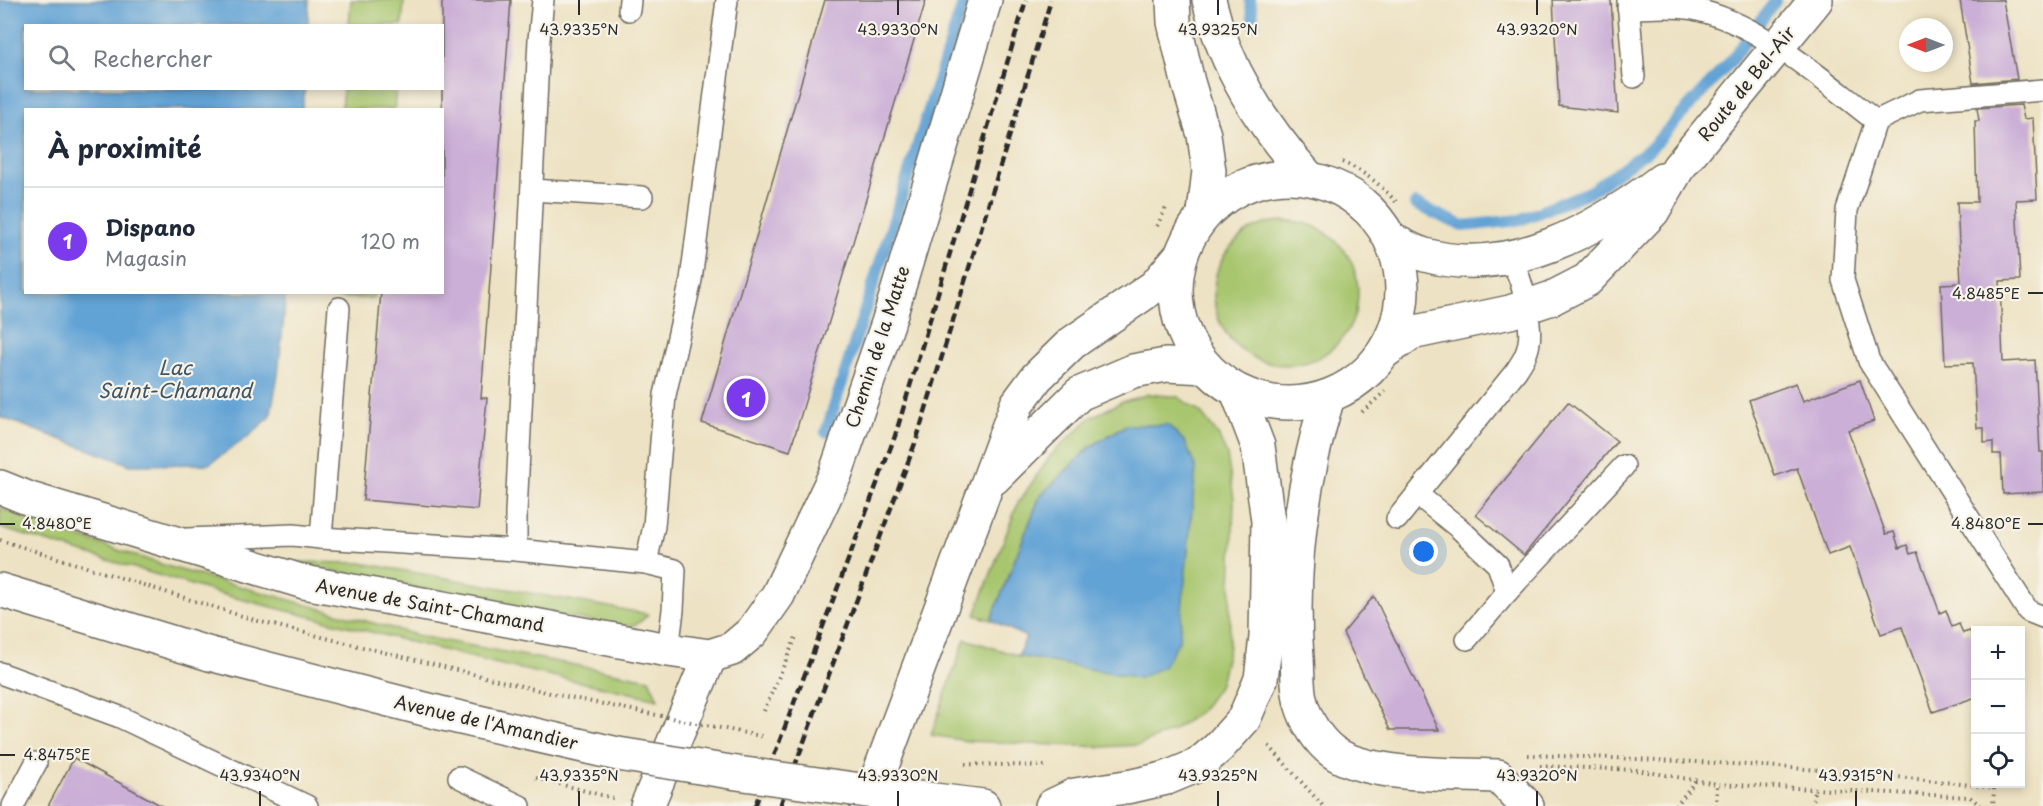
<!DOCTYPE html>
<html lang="fr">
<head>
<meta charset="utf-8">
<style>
  :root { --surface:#fff; --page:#f2f2f3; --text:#1f2937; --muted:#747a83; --line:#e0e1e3; --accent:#7c3aed }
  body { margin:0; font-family:"Playpen Sans",sans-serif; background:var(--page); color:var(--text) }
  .controls { position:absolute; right:18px; bottom:18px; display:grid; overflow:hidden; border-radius:0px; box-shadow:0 3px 9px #0003 }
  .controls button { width:54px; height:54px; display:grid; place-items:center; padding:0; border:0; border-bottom:2px solid var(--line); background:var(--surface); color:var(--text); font:30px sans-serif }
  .compass { position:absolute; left:1899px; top:18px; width:54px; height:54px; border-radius:50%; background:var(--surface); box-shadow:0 3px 9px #0003; rotate:270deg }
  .you { position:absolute; left:1424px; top:552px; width:21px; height:21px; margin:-15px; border:4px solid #fff; border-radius:50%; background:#1a73e8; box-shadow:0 0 0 9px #1a73e833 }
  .badge { display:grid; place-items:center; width:39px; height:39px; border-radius:50%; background:var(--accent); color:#fff; font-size:20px; font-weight:700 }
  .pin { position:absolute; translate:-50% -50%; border:3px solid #fff; box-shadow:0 2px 6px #0006 }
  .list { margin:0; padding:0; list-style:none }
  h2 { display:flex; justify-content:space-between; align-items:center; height:78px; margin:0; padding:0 24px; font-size:26px }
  h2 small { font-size:20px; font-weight:400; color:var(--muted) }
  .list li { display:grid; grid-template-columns:39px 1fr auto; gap:18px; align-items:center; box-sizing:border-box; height:108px; padding:0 24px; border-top:2px solid var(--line) }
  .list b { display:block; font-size:22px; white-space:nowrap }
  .list p { margin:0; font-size:20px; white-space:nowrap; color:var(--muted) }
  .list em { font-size:20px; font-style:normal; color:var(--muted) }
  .icon { flex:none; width:33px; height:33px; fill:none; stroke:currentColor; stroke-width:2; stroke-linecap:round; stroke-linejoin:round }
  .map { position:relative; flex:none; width:2043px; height:806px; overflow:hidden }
  .search { position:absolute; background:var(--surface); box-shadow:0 3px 9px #0003; left:24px; top:24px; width:420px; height:66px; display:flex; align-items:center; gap:15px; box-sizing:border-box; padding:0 21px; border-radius:0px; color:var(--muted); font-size:22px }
  .panel { position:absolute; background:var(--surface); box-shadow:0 3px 9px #0003; left:24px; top:108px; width:420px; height:186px; border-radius:0px }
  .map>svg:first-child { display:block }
  .green { fill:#a8c66e; stroke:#6a784c; stroke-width:1.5 }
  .water { fill:#62a3d5; stroke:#466780; stroke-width:1.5 }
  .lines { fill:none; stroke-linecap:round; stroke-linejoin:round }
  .stream { stroke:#62a3d5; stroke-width:12 }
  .building { fill:#cbafd7 }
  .lane-casing { stroke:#6f6b60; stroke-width:24 }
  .street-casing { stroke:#6f6b60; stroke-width:36 }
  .secondary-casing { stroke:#6f6b60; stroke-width:36 }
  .path { stroke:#6f6b60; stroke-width:4; stroke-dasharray:1.5 4.5; stroke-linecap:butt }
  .lane { stroke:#fff; stroke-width:21 }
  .street { stroke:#fff; stroke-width:33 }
  .secondary { stroke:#fff; stroke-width:33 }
  .rail { stroke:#2b2b2b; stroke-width:4.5; stroke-dasharray:9 4.5; stroke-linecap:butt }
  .secondary-bridge-casing { stroke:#6f6b60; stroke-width:36; stroke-linecap:butt }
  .path-bridge { stroke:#6f6b60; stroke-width:4; stroke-dasharray:1.5 4.5; stroke-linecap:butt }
  .secondary-bridge { stroke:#fff; stroke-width:33 }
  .ticks { fill:none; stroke:#2b2b2b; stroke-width:2 }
  .labels { text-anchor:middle; stroke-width:4.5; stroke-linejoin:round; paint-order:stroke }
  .street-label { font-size:18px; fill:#2b2b2b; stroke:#f7f3e8 }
  .water-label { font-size:20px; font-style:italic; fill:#3e5566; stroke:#f7f3e8 }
  .ticks-label { font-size:15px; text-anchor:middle; fill:#2b2b2b; stroke:#f7f3e8; stroke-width:4.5; stroke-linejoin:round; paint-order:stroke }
</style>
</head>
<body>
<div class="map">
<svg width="2043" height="806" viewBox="0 0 2043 806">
  <rect width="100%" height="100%" fill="#f7f3e8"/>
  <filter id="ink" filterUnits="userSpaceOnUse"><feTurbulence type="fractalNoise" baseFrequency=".0167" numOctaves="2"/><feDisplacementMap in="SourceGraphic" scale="12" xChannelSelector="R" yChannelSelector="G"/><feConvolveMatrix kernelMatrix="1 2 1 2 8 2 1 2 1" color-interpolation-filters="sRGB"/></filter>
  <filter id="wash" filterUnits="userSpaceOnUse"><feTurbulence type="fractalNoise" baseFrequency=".008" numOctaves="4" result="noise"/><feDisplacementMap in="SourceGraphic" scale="24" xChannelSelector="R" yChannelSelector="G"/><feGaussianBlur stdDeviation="1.35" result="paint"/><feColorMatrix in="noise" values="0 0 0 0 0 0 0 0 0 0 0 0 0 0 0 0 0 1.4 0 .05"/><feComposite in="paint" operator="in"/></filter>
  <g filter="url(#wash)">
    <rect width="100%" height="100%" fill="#ede2c3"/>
    <g class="green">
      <path d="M351,0H404L402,25H349Z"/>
      <path d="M343,89H396L394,109H341Z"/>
      <circle cx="1286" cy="293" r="72"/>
      <path d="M325,293H376L375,298H324Z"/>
      <path d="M1149,394L1178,397L1201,413L1218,435L1227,455L1234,499L1229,646L1220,684L1201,711L1172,731L1139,745L1102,747L967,741L931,735L965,639L1019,656L1140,678L1126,425L1090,447L1040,496L991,620L975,615L1018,503L1051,455L1090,418L1121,402Z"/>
      <path d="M0,508L39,524L173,568L424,637L649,679L658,699L502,665L228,596L0,528Z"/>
      <path d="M287,562L361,563L648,614C638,626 632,627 616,626Z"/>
    </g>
    <g class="water">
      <path d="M0,0H309L308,25L26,26V88L305,89L302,109L26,110V292L286,293L278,375L270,417L249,436L209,464L131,465L0,417Z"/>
      <path d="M1126,425H1168L1185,442L1196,468L1179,641L1163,667L1140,678L1018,656L1026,637L991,620L1040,496L1090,447Z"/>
    </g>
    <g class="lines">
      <g class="stream">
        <path d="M1250,0L1254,24"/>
        <path d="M1415,204L1463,226L1520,220L1591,191L1651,148L1729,63L1776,0"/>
        <path d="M826,432L964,0"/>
      </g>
    </g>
    <g id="blocks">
      <g class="building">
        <path d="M442,0H511L481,398H487L477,510L363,500L381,292H442Z"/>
        <path d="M825,0H926L790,451L702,423Z"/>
        <path d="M1553,0H1611L1618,113L1559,106Z"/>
        <path d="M1960,0H2003L2017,79L1973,83Z"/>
        <path d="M2021,105L2024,119L2033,118L2037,199L2016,200L2020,280L2000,281L2003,362L2035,360L2040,452H2043V492L2003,494L2001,454H1993V442L1984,443V428H1977L1973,363L1945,364L1941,284L1961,283L1957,202H1977L1975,121H1979L1977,108Z"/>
        <path d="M1860,380L1874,421L1848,430L1886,534L1894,532L1899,548L1907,545L1910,554L1917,552L1940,613L1946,610L1952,627L1959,624L1963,633L1970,631L1976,647V697L1933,712L1902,627L1881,634L1850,547L1828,555L1797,468L1775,476L1749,400L1796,383L1803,401Z"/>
        <path d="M1568,402L1617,441L1524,555L1476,515Z"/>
        <path d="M1374,596L1385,619L1439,730H1390L1343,633Z"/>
        <path d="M74,758L162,806H48Z"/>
      </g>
    </g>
  </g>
  <g filter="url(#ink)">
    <use href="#blocks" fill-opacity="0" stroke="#6f6b60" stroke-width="1.5"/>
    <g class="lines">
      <defs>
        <g id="lane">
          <path d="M1628,0L1634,77"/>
          <path d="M1628,8C1650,8 1672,5 1693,9C1761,23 1822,80 1876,121"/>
          <path d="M629,10L630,0"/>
          <path d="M2043,90L1920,100L1876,121L1847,210L1843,280L1869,361L2028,611L2043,617"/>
          <path d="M532,190L642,197"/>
          <path d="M1418,495L1459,528L1498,565L1507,592L1467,639"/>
          <path d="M1397,519L1516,371C1522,362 1528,353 1529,342C1532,328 1523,281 1515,269C1512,264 1505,261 1500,258"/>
          <path d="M321,538L516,550L646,563L675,570L673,610L668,650"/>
          <path d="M187,539L293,535L321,538L339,308"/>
          <path d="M516,550V513L539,39L543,0"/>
          <path d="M646,563L654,526L665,395L691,280L727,0"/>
          <path d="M1507,592L1624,466"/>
          <path d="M0,673L120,717L307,806"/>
          <path d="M459,777L520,806"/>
          <path d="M13,806L36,763"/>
        </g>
        <g id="street">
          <path d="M1392,240C1402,245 1414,252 1425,255C1510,279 1597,229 1662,180"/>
          <path d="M1384,352L1411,333L1510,312L1552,298L1587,280L1653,211L1678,168L1816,0"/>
          <path d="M0,487L30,499L304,582L668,650L710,656L732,649L752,632L778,595L835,475L888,323L985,0"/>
          <path d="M647,806L710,656"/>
        </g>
        <g id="secondary">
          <path d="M1173,0L1174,22L1188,82L1204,135L1209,171L1204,213"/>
          <path d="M1209,0C1225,68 1262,125 1308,177"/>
          <circle cx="1289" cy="290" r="113"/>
          <path d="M1328,397C1302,482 1290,569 1297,658C1298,672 1297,690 1301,703C1306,721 1318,741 1333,752C1367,777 1455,774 1498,776L1527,806"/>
          <path d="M994,478L1079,394L1133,371L1166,365L1206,367"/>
          <path d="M0,590L210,654"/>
          <path d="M926,799L983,806"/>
          <path d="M867,806L1017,404L1037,377L1072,343L1155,286L1181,255"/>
          <path d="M1052,806L1075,795L1132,786L1167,778L1198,765L1218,748L1244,719L1261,679L1266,637L1268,521L1258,446L1237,391"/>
        </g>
      </defs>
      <use href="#lane" class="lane-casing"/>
      <use href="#street" class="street-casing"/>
      <use href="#secondary" class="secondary-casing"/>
      <g class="path">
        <path d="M1342,162C1364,171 1381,185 1397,203"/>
        <path d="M1157,226L1167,206"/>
        <path d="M1362,412L1388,389"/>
        <path d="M0,540L223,610"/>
        <path d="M764,711L796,637"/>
        <path d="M1269,746L1323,806"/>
        <path d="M1528,755C1684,760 1840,768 1994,788L1993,806"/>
        <path d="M965,764L1048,766"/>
        <path d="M1540,766L1636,770L1717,784L1970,797L1981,806"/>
        <path d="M536,778L613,798"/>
        <path d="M1676,806L1696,780"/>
        <path d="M1716,806L1717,784"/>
        <path d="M1813,806L1814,789"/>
      </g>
      <use href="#lane" class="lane"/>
      <use href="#street" class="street"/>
      <use href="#secondary" class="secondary"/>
      <g class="rail">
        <path d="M755,806L895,436L1026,0"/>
        <path d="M780,806L917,438L1051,0"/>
      </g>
      <defs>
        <path id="secondary-bridge" d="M210,654L448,715L618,754L737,773L926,799"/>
      </defs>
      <use href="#secondary-bridge" class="secondary-bridge-casing"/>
      <path class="path-bridge" d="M223,610L261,622L558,695L765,737"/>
      <use href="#secondary-bridge" class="secondary-bridge"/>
    </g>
  </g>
  <path class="ticks" d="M579,0V15M898,0V15M1218,0V15M1537,0V15M2028,293H2043M0,524H15M2028,524H2043M0,755H15M260,791V806M579,791V806M898,791V806M1218,791V806M1537,791V806M1856,791V806"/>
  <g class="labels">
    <g class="street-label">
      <text transform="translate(1747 84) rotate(-51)" y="6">Route de Bel-Air</text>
      <text transform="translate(878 347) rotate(-72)" y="6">Chemin de la Matte</text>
      <text transform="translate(430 606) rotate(10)" y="6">Avenue de Saint-Chamand</text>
      <text transform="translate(486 723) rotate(13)" y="6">Avenue de l'Amandier</text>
    </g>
    <g class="water-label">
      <text x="175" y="375">Lac<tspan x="175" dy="23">Saint-Chamand</tspan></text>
    </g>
  </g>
  <g class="ticks-label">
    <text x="579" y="35">43.9335°N</text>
    <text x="898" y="35">43.9330°N</text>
    <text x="1218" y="35">43.9325°N</text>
    <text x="1537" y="35">43.9320°N</text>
    <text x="1986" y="299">4.8485°E</text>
    <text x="1986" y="529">4.8480°E</text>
    <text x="57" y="529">4.8480°E</text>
    <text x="57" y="760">4.8475°E</text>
    <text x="260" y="781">43.9340°N</text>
    <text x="579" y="781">43.9335°N</text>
    <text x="898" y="781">43.9330°N</text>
    <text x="1218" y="781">43.9325°N</text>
    <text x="1537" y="781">43.9320°N</text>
    <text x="1856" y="781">43.9315°N</text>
  </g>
</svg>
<div class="controls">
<button>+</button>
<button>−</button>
<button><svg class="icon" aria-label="locate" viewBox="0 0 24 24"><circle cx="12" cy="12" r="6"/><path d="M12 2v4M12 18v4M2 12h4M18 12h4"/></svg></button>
</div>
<svg class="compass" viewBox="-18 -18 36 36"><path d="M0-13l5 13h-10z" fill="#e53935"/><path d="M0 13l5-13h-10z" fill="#747a83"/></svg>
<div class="you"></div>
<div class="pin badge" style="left:746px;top:398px">1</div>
<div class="search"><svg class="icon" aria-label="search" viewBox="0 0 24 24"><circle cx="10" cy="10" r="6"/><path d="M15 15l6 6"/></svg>Rechercher</div>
<section class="panel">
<h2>À proximité<small></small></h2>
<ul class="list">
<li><span class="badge">1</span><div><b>Dispano</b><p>Magasin</p></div><em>120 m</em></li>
</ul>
</section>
</div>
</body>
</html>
